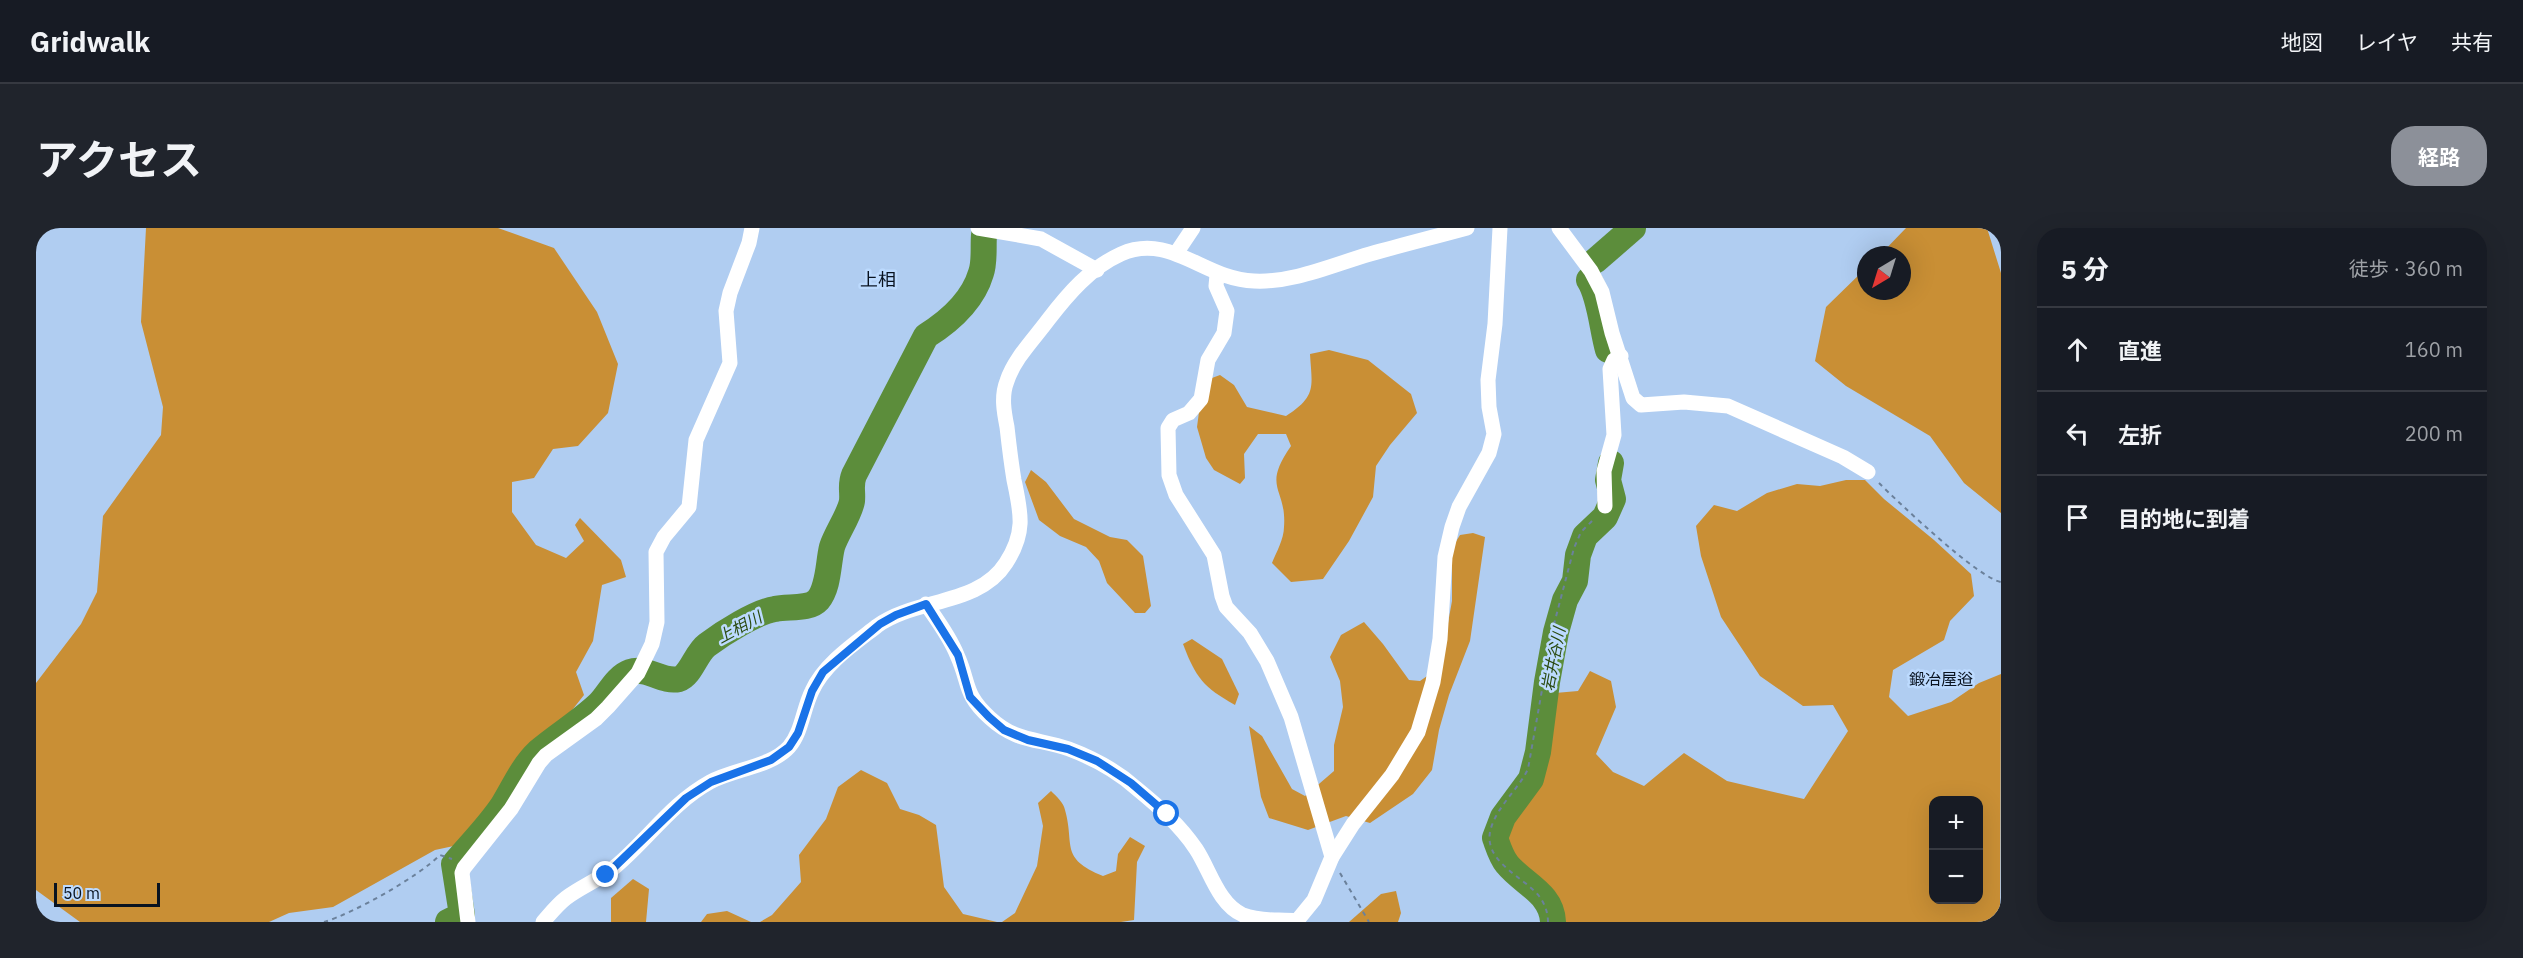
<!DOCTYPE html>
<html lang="ja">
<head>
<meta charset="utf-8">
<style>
  :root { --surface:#171b24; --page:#20242c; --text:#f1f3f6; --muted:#9ea1a6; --line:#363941; --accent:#8c9099 }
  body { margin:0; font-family:"IBM Plex Sans","Noto Sans JP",sans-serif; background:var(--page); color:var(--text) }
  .controls { position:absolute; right:18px; bottom:18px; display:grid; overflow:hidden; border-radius:12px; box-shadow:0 6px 24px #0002 }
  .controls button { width:54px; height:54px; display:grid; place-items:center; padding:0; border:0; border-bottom:2px solid var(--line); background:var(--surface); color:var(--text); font:30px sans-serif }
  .compass { position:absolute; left:1821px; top:18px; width:54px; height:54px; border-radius:50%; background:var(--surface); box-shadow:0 6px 24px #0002; rotate:218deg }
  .scale { position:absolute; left:18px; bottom:15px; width:106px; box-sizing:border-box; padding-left:6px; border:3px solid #091320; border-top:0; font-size:16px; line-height:21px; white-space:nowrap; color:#091320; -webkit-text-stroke:4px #bcdafe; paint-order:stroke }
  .stop { position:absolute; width:18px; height:18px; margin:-14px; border:4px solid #1a73e8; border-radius:50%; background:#fff }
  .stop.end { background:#1a73e8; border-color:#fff; box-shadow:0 2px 6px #0008 }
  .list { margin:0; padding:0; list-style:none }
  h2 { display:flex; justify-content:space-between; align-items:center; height:78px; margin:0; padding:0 24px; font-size:26px }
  h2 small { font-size:20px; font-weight:400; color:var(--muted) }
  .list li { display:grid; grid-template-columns:39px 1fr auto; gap:18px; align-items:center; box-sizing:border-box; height:84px; padding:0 24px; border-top:2px solid var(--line) }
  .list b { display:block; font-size:22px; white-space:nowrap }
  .list em { font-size:20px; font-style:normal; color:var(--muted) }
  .icon { flex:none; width:33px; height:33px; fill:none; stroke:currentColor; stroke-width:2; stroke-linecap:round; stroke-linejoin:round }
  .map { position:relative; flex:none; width:1965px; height:694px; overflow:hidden; border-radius:24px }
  header { display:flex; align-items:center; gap:36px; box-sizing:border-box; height:84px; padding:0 30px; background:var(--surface); border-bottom:2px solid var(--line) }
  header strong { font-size:28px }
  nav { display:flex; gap:33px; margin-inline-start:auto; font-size:21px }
  .intro { display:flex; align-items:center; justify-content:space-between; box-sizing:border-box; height:144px; padding:0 36px }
  h1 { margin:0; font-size:42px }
  .button { padding:15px 27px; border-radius:24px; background:var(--accent); color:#fff; font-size:21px; font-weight:700 }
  main { display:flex; gap:36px; padding:0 36px }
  aside { flex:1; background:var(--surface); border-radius:24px; box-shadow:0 6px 24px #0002 }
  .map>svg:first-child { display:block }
  .forest { fill:#c98f35; fill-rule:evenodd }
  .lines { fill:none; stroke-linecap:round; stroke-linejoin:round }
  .river { stroke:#5c8d3b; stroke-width:26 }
  .path { stroke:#6b819b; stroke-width:2; stroke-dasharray:4.5 4.5; stroke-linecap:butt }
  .minor { stroke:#fff; stroke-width:15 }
  .route { stroke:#1a73e8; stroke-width:8 }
  .labels { text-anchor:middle; stroke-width:5; stroke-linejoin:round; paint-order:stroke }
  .water-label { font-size:16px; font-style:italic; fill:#2a4a10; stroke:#bcdafe }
  .neighbourhood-label { font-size:16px; fill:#091320; stroke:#bcdafe }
  .quarter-label { font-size:18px; fill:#091320; stroke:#bcdafe }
</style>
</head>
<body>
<header>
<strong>Gridwalk</strong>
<nav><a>地図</a><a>レイヤ</a><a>共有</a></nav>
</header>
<div class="intro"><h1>アクセス</h1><a class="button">経路</a></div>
<main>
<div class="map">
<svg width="1965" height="694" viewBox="0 0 1965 694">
  <rect width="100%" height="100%" fill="#b0cdf1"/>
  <g class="forest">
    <path d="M110,0H462L518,20L561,84L582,136L572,185L542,218L517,221L498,250L476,254V284L500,317L530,330L548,313L539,297L544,290L585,332L590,349L566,357L557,413L540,444L548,467L529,491L490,526L459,575L427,616L399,622L297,679L253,685L233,694H44L0,662V455L45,396L61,364L67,288L125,207L127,179L105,94Z"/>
    <path d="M1870,0H1951L1965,45V285L1928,255L1894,208L1810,158L1779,133L1790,79L1830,40V63H1866V27H1844Z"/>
    <path d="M1293,122L1332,132L1375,166L1381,185L1354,217L1340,238L1337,269L1313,313L1287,351L1255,354L1236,335C1240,325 1248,311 1248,299C1251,259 1225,261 1255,218L1250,206H1222L1208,226L1209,250L1204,256L1178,242L1170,230L1161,199L1163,184L1176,150L1184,147L1198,157L1211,179L1250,188C1281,168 1276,159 1274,126Z"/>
    <path d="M995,242L1010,254L1038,291L1074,309L1091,312L1107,328L1115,378L1109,385H1099L1071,355L1063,333L1050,319L1024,308L1003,292L989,254Z"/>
    <path d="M1810,252H1829L1848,271L1898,312L1935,346L1938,368L1914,393L1908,412L1857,442L1853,469L1872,488L1915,474L1943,455L1965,446L1964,694H1524L1518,667L1483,639L1467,609L1474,587L1501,552L1519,465L1542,463L1554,443L1575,453L1580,479L1560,526L1577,544L1608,558L1648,525L1691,553L1768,571L1812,503L1797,477L1767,478L1724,448L1685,389L1665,328L1660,298L1678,277L1701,283L1731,265L1761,256L1784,258ZM1898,572H1942V672H1898Z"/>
    <path d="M1437,305L1449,309L1434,413L1413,467L1403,502L1396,542L1377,566L1334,595L1310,588L1272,602L1233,590L1225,569L1213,498L1226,508L1256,561L1269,568L1298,543V517L1307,479L1304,453L1294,429L1305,407L1328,394L1347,416L1373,452L1384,453L1404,439L1416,373V320L1424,307Z"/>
    <path d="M1156,411L1186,431L1203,466L1199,477C1167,459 1160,450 1147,416Z"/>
    <path d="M825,542L851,555L864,581L883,587L900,597L908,659L927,686L961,694H724L736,687L765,654L763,627L790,591L802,559Z"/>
    <path d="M1015,563C1020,568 1028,575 1029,582C1039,617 1023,630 1067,648L1080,643L1082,626L1094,609L1109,618L1101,634L1098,692L1085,694H966L979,685L1001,638L1007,598L1002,575Z"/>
    <path d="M597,651L613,661L610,694H575V670Z"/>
    <path d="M1360,663L1365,685L1362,694H1313L1345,666Z"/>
    <path d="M691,683L715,694H665L671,686Z"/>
  </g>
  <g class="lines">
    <g class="river">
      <path d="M1559,33L1597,0"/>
      <path d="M1553,52C1564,69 1566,101 1572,122"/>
      <path d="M412,694L426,687L418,636C434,617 453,598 467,577C478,559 487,538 502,524C522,507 544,494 563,476C573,466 580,449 594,444C611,438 626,455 643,451C655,447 660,425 671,417C687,405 720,384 739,381C752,378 773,382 782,372C793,359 792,335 796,319C800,306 814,286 816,273C817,263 814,257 818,247L890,108C914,93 937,72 945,45C949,34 947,19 948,7"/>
      <path d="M1517,694C1516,665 1487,656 1471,636C1465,629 1462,618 1459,610L1467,589L1495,551L1502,524L1511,454L1520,404L1529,372L1539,353L1542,327L1549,308L1569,289L1577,271L1572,252L1575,235"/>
    </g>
    <g class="path">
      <path d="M1843,255C1863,275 1942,350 1965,354"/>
      <path d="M1304,645L1333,694"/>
      <path d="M288,694C318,685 382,649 404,627L416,631"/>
      <path d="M1512,694C1512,685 1509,676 1503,668C1487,648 1445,633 1455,600C1462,577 1482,562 1492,541L1517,400L1538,320L1545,304L1559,290"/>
    </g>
    <g class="minor">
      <path d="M942,0L1005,11L1061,42"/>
      <path d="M1523,0L1555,43L1566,64L1576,105L1597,170L1605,177L1648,174L1692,178L1807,229L1832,244"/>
      <path d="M1141,24L1157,0"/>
      <path d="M1181,47L1180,58L1191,83L1188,105L1172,132L1165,171L1153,185L1137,192L1132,200L1133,247L1140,267L1178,327L1186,368L1190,379L1214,405L1231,433L1255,489L1296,629"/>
      <path d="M1569,278L1568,243L1578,207L1574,141L1578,132L1585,128"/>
      <path d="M890,376C901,392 914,409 921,427C934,455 927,466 954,490C981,515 1002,510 1033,521C1057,530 1081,543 1100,560C1122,578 1144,597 1160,621C1174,642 1182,676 1207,687C1224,694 1243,691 1261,693"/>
      <path d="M432,694L426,645L428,640L475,581L503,535L510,527L560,491L572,479L602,445L616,416L621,394L620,324L628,309L653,279L660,212L694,135L690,83L694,65L713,15L716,0"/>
      <path d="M507,694C514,686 521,677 530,670C546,658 565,651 580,638C613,610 636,575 674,554C698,541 735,539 753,519C766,504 767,481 776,463C788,436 818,416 841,398C879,370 943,378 970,335C990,304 985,285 978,252C975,234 973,217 971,199C968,184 965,168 971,153C978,131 998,111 1012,92C1032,66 1054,40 1085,26C1134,4 1169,52 1218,53C1257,55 1296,37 1334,26C1366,17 1398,9 1431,0"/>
      <path d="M1260,694L1278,672L1296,629L1317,596L1356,547L1382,504L1397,454L1404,411L1409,329L1416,299L1423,279L1453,225L1458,206L1453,179L1452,152L1459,96L1464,0"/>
    </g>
  </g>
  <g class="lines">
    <path class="route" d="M570,647L650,570L675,554L735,532L753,519L762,505L776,463L787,444L844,396L860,387L890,376L922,427L934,469L953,489L968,502L992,512L1032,521L1061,533L1095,555L1131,586"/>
  </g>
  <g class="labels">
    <g class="water-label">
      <text transform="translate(703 399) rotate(-28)" y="6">上相川</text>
      <text transform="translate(1517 431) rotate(-79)" y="6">岩井谷川</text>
    </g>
    <g class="neighbourhood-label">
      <text x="1905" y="457">鍛冶屋逧</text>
    </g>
    <g class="quarter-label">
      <text x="842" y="58">上相</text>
    </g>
  </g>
</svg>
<div class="controls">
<button>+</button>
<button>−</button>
</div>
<svg class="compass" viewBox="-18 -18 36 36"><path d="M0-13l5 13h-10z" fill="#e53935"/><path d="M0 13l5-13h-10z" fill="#9ea1a6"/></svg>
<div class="scale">50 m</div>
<div class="stop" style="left:1131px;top:586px"></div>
<div class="stop end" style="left:570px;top:647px"></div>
</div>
<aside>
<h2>5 分<small>徒歩 · 360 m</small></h2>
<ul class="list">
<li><svg class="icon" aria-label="ahead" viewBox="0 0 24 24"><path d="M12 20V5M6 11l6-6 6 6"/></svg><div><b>直進</b></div><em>160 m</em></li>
<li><svg class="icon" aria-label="left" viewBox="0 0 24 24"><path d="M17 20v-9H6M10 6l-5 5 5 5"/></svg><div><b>左折</b></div><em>200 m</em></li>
<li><svg class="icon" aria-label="arrive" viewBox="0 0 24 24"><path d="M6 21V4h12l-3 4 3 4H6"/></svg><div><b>目的地に到着</b></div></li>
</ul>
</aside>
</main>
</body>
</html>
